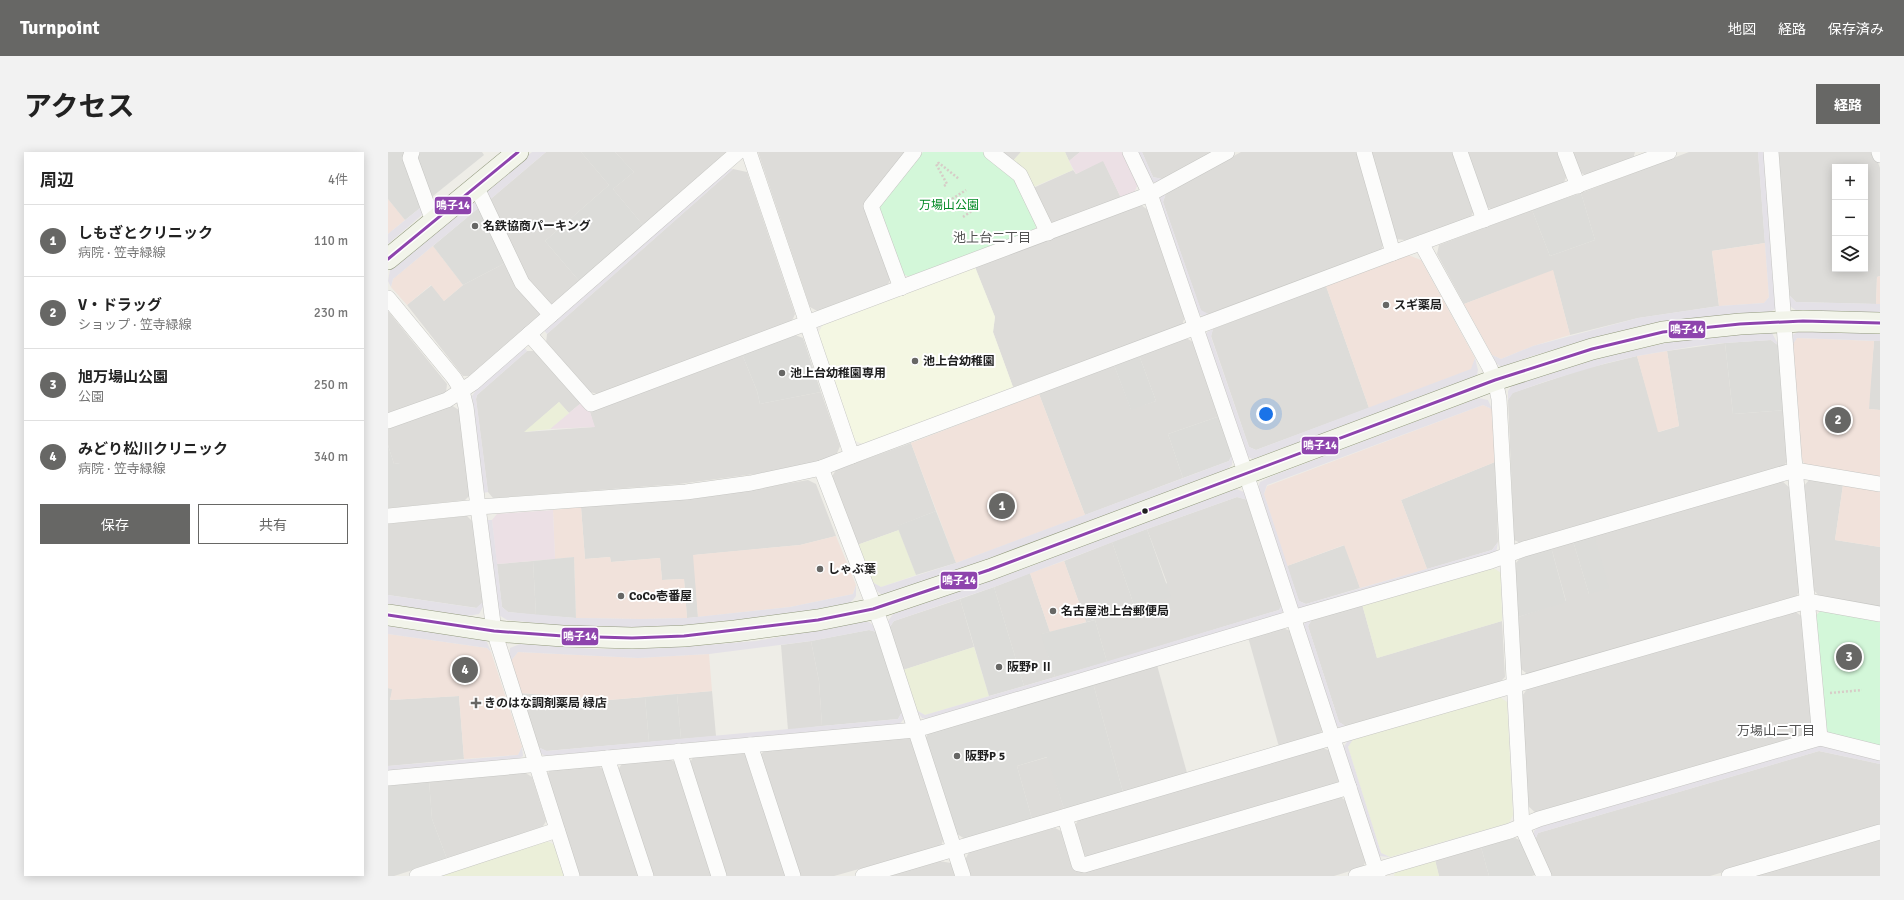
<!DOCTYPE html>
<html lang="ja">
<head>
<meta charset="utf-8">
<style>
  :root { --surface:#fff; --page:#f2f2f2; --text:#222; --muted:#767676; --line:#e0e0e0; --accent:#676765 }
  body { margin:0; font-family:Signika,"Noto Sans JP",sans-serif; background:var(--page); color:var(--text) }
  .controls { position:absolute; right:12px; top:12px; display:grid; overflow:hidden; border-radius:0px; box-shadow:0 2px 10px #0003 }
  .controls button { width:36px; height:36px; display:grid; place-items:center; padding:0; border:0; border-bottom:1px solid var(--line); background:var(--surface); color:var(--text); font:20px sans-serif }
  .you { position:absolute; left:878px; top:262px; width:14px; height:14px; margin:-10px; border:3px solid #fff; border-radius:50%; background:#1a73e8; box-shadow:0 0 0 6px #1a73e833 }
  .badge { display:grid; place-items:center; width:26px; height:26px; border-radius:50%; background:var(--accent); color:#fff; font-size:13px; font-weight:700 }
  .pin { position:absolute; translate:-50% -50%; border:2px solid #fff; box-shadow:0 1px 4px #0006 }
  .list { margin:0; padding:0; list-style:none }
  h2 { display:flex; justify-content:space-between; align-items:center; height:52px; margin:0; padding:0 16px; font-size:17px }
  h2 small { font-size:13px; font-weight:400; color:var(--muted) }
  .list li { display:grid; grid-template-columns:26px 1fr auto; gap:12px; align-items:center; box-sizing:border-box; height:72px; padding:0 16px; border-top:1px solid var(--line) }
  .list b { display:block; font-size:15px; white-space:nowrap }
  .list p { margin:0; font-size:13px; white-space:nowrap; color:var(--muted) }
  .list em { font-size:13px; font-style:normal; color:var(--muted) }
  .actions { display:flex; gap:8px; padding:12px 16px }
  .actions a { flex:1; padding:9px 0; border:1px solid var(--accent); border-radius:0px; text-align:center; font-size:14px; color:var(--accent) }
  .actions .main { background:var(--accent); color:#fff }
  .icon { flex:none; width:22px; height:22px; fill:none; stroke:currentColor; stroke-width:2; stroke-linecap:round; stroke-linejoin:round }
  .map { position:relative; flex:none; width:1492px; height:724px; overflow:hidden; border-radius:0px }
  header { display:flex; align-items:center; gap:24px; box-sizing:border-box; height:56px; padding:0 20px; background:var(--accent); color:#fff }
  header strong { font-size:19px }
  nav { display:flex; gap:22px; margin-inline-start:auto; font-size:14px }
  .intro { display:flex; align-items:center; justify-content:space-between; box-sizing:border-box; height:96px; padding:0 24px }
  h1 { margin:0; font-size:28px }
  .button { padding:10px 18px; border-radius:0px; background:var(--accent); color:#fff; font-size:14px; font-weight:700 }
  main { display:flex; gap:24px; padding:0 24px }
  aside { flex:1; background:var(--surface); border-radius:0px; box-shadow:0 2px 10px #0003 }
  .map>svg:first-child { display:block }
  .residential { fill:#dddcd9; fill-rule:evenodd }
  .commercial { fill:#f1e2db }
  .industrial { fill:#ece0e5 }
  .education { fill:#f4f7e3 }
  .farmland { fill:#ebefd9 }
  .park { fill:#d3f7d9 }
  .parking { fill:#dcdcd9 }
  .plaza { fill:#e4e1e7 }
  .lines { fill:none; stroke-linecap:round; stroke-linejoin:round }
  .street-casing { stroke:#c6c6c3; stroke-width:16 }
  .secondary-casing { stroke:#92997e; stroke-width:22 }
  .path { stroke:#d7ccc7; stroke-width:2.5; stroke-dasharray:2 2; stroke-linecap:butt }
  .street { stroke:#fcfcfb; stroke-width:15 }
  .secondary { stroke:#f2f4ea; stroke-width:21 }
  .bus-1-casing { stroke:#fff; stroke-width:6 }
  .bus-1 { stroke:#8e44ad; stroke-width:3 }
  .poi-dot { fill:#676765; stroke:#fff; stroke-width:1.5 }
  .bus-dot { fill:#1f1f1f; stroke:#fff; stroke-width:1.5 }
  .labels { text-anchor:middle; stroke-width:4; stroke-linejoin:round; paint-order:stroke }
  .park-label { font-size:12px; fill:#018924; stroke:#fff }
  .poi-label { font-size:12px; font-weight:bold; fill:#1f1f1f; stroke:#fff; text-anchor:start }
  .neighbourhood-label { font-size:13px; fill:#525252; stroke:#fff }
  .line-badge { stroke:#fff; stroke-width:1.5 }
  .badge-label { font-size:11px; text-anchor:middle; font-weight:bold; fill:#fff }
</style>
</head>
<body>
<header>
<strong>Turnpoint</strong>
<nav><a>地図</a><a>経路</a><a>保存済み</a></nav>
</header>
<div class="intro"><h1>アクセス</h1><a class="button">経路</a></div>
<main>
<aside>
<h2>周辺<small>4件</small></h2>
<ul class="list">
<li><span class="badge">1</span><div><b>しもざとクリニック</b><p>病院 · 笠寺緑線</p></div><em>110 m</em></li>
<li><span class="badge">2</span><div><b>V・ドラッグ</b><p>ショップ · 笠寺緑線</p></div><em>230 m</em></li>
<li><span class="badge">3</span><div><b>旭万場山公園</b><p>公園</p></div><em>250 m</em></li>
<li><span class="badge">4</span><div><b>みどり松川クリニック</b><p>病院 · 笠寺緑線</p></div><em>340 m</em></li>
</ul>
<div class="actions"><a class="main">保存</a><a>共有</a></div>
</aside>
<div class="map">
<svg width="1492" height="724" viewBox="0 0 1492 724">
  <rect width="100%" height="100%" fill="#eeede7"/>
  <g class="residential">
    <path d="M158,0H193L221,33L157,89L192,130L160,157L136,129L98,51Z"/>
    <path d="M227,0H338L255,73L225,37L246,20Z"/>
    <path d="M370,0H519L476,54L503,126L499,134L431,160L422,155Z"/>
    <path d="M609,0H633L623,11Z"/>
    <path d="M677,0H692L681,9Z"/>
    <path d="M754,0H825L774,27L765,25Z"/>
    <path d="M853,0H970L996,89L993,99L820,162L813,159L775,50L778,41Z"/>
    <path d="M983,0H1067L1087,57L1082,66L1017,88L1008,87Z"/>
    <path d="M1077,0H1170L1179,23L1175,33L1104,58L1095,52Z"/>
    <path d="M1184,0H1247L1245,7L1200,24L1191,20Z"/>
    <path d="M1301,0H1370L1377,91L1324,99L1331,154L1250,166L1182,183L1165,119L1076,152L1049,102L1051,93L1144,58L1162,104L1207,88L1193,41Z"/>
    <path d="M1388,0H1486L1492,16V124L1489,125L1488,152L1408,150L1401,143ZM1447,15H1477V117H1447Z"/>
    <path d="M715,8L733,46L667,71L658,68L643,37L685,18L688,22Z"/>
    <path d="M345,17L359,20L407,162L403,171L210,242L202,240L158,191L159,182Z"/>
    <path d="M753,53L760,58L797,165L794,173L625,235L605,180L607,165L587,115Z"/>
    <path d="M121,109L157,159L84,224H75L19,153L44,133L56,149L75,133Z"/>
    <path d="M938,134L981,256L868,298L861,295L823,184L825,177Z"/>
    <path d="M0,159L59,232L58,241L0,262Z"/>
    <path d="M798,186L807,191L832,264L780,282L795,326L697,363L651,242L726,213L743,257L768,249L751,203Z"/>
    <path d="M1486,189H1492V258L1480,257Z"/>
    <path d="M1337,191L1345,262L1397,258L1400,307L1395,316L1135,392L1126,388L1120,248L1124,241L1196,217L1249,204L1271,280L1291,274L1279,199Z"/>
    <path d="M139,199H148L193,251L181,261L171,250L137,280L206,275L202,260L354,202L369,239L372,252L433,240L452,294L448,304L432,310L390,319L291,332L105,346L100,340L88,247L89,243Z"/>
    <path d="M63,253L71,258L82,343L77,348L12,355V311L6,312L0,293V277Z"/>
    <path d="M523,291L548,359L510,374L511,378L469,393L443,326L448,318Z"/>
    <path d="M1107,310L1110,390L1104,398L1039,417L1013,348Z"/>
    <path d="M1422,327L1455,333L1447,388L1492,395V455L1431,444L1424,436L1415,335Z"/>
    <path d="M420,328L428,332L448,384L412,393L306,403L310,465L299,466L296,427L274,428L272,406L223,410L222,405L197,407L193,355L338,342Z"/>
    <path d="M1394,329L1403,337L1412,438L1407,447L1142,524L1133,517L1130,465L1178,449L1163,395L1185,389L1201,442L1206,383Z"/>
    <path d="M849,345L860,348L895,451L891,458L719,510L707,468L698,470L676,409L724,390L747,456L779,431L759,377Z"/>
    <path d="M79,364L85,370L95,450L89,456L0,443V372Z"/>
    <path d="M957,393L972,436L918,452L911,449L899,414Z"/>
    <path d="M145,409L148,463L120,460L114,455L109,412Z"/>
    <path d="M642,421L662,480L654,482L667,525L636,534L606,435Z"/>
    <path d="M572,447L586,495L515,518L501,476L506,469Z"/>
    <path d="M974,452L989,506L1114,469L1117,525L1110,532L959,575L951,570L920,474L925,466Z"/>
    <path d="M1406,459L1415,465L1424,574L1418,584L1149,662L1140,654L1134,544L1140,536Z"/>
    <path d="M894,476L903,479L936,577L929,584L891,595L860,485Z"/>
    <path d="M423,489L431,529L434,574L400,578L393,493Z"/>
    <path d="M769,513L799,621L735,640L705,531Z"/>
    <path d="M0,536L5,537L2,548L71,544L76,607L0,614Z"/>
    <path d="M324,539L328,584L293,587L289,542Z"/>
    <path d="M132,541L221,548L257,545L261,590L158,599L150,595Z"/>
    <path d="M518,583L526,590L557,683L553,694L446,724H410L371,605L378,596Z"/>
    <path d="M935,596L945,600L952,625L948,634L702,706L692,701L686,676L690,668Z"/>
    <path d="M352,599L361,605L401,724H338L301,612L306,604Z"/>
    <path d="M1431,599L1492,612V674L1322,724H1163L1147,688L1150,681Z"/>
    <path d="M660,605L676,657L644,667L629,614Z"/>
    <path d="M281,607L287,610L325,724H265L230,618L235,610Z"/>
    <path d="M209,613L216,618L251,724H191L158,624L163,617Z"/>
    <path d="M136,620L144,625L158,669L154,676L59,707L44,667L41,628Z"/>
    <path d="M951,644L961,651L979,706L975,715L946,724H582L577,708L582,698L667,676L677,681L688,719Z"/>
    <path d="M1492,686V724H1358Z"/>
    <path d="M1093,695L1101,724H1051L1047,708Z"/>
    <path d="M551,709L563,711L567,724H499Z"/>
  </g>
  <g class="commercial">
    <path d="M0,47L17,68L0,82Z"/>
    <path d="M1377,91L1381,145L1376,151L1331,154L1324,99Z"/>
    <path d="M45,94L75,133L56,149L43,133L19,153L3,135L5,127Z"/>
    <path d="M1020,103L1033,108L1087,206L1084,217L981,256L938,134Z"/>
    <path d="M1165,118L1182,183L1145,194L1113,207L1104,203L1076,152Z"/>
    <path d="M1492,124V152H1488L1489,125Z"/>
    <path d="M1409,186L1486,189L1481,257L1492,258V326L1417,313L1412,303L1403,195Z"/>
    <path d="M1279,199L1291,274L1270,280L1249,204Z"/>
    <path d="M651,242L697,363L568,411L523,291Z"/>
    <path d="M1095,253L1104,257L1107,310L1013,348L1039,417L972,436L956,393L899,414L876,342L879,334Z"/>
    <path d="M1455,333L1492,339V395L1447,388Z"/>
    <path d="M193,355L197,407L222,405L223,410L272,406L274,428L296,427L299,466L252,467L188,466L186,405L167,407L165,358Z"/>
    <path d="M448,384L468,433L465,442L402,455L310,465L305,403L412,393Z"/>
    <path d="M676,409L698,470L662,480L642,421Z"/>
    <path d="M0,482L99,496L103,500L134,595L130,603L76,607L71,544L2,548L4,537L0,536Z"/>
    <path d="M130,500L250,506L321,502L324,539L221,548L132,541L122,510Z"/>
  </g>
  <g class="industrial">
    <path d="M692,0H735L750,32L746,41L733,46L715,9L688,22L681,9Z"/>
    <path d="M193,251L202,260L207,275L162,277Z"/>
    <path d="M165,358L167,407L109,412L104,368L109,362Z"/>
  </g>
  <path class="education" d="M587,115L607,165L605,180L625,235L475,292L467,289L430,182L435,172Z"/>
  <g class="farmland">
    <path d="M633,0H677L685,18L643,36L623,11Z"/>
    <path d="M171,250L181,261L162,277L136,280Z"/>
    <path d="M511,378L528,423L493,435L484,430L469,393Z"/>
    <path d="M1104,415L1113,421L1114,469L989,506L974,452Z"/>
    <path d="M586,495L601,544L537,563L528,558L515,518Z"/>
    <path d="M1110,544L1119,550L1125,663L1121,671L1002,705L993,701L960,595L965,587Z"/>
    <path d="M159,689L167,693L177,724H52Z"/>
    <path d="M1047,708L1051,724H1006L1007,720Z"/>
  </g>
  <g class="park">
    <path d="M535,0H597L628,25L650,70L646,79L522,125L515,122L491,60L492,53Z"/>
    <path d="M1434,458L1492,468V594L1442,582L1437,576L1426,465Z"/>
  </g>
  <g class="parking">
    <path d="M0,0H20L37,52L17,68L0,47Z"/>
    <path d="M26,0H94L96,3L40,48Z"/>
    <path d="M193,0H227L246,20L225,37L255,73L192,130L157,89L221,33Z"/>
    <path d="M1193,41L1207,88L1162,104L1144,58Z"/>
    <path d="M94,53L121,109L75,133L45,94Z"/>
    <path d="M407,183L415,186L433,240L372,252L369,239L354,202Z"/>
    <path d="M1383,188L1391,194L1397,258L1345,262L1337,191Z"/>
    <path d="M751,203L768,249L743,258L726,213Z"/>
    <path d="M832,264L845,301L841,309L795,326L780,282Z"/>
    <path d="M0,293L6,312L12,311V355L0,356Z"/>
    <path d="M548,359L568,411L528,423L509,374Z"/>
    <path d="M759,377L783,445L747,456L724,390Z"/>
    <path d="M1206,383L1221,436L1201,442L1185,389Z"/>
    <path d="M1163,395L1178,450L1130,465L1127,412L1134,404Z"/>
    <path d="M186,405L188,466L148,463L145,409Z"/>
    <path d="M606,435L636,534L601,544L572,447Z"/>
    <path d="M707,468L719,510L667,525L653,482Z"/>
    <path d="M481,478L489,480L515,558L510,567L434,574L431,529L423,489Z"/>
    <path d="M705,531L735,640L676,657L659,605L629,614L644,667L577,687L569,682L537,587L542,578Z"/>
    <path d="M289,542L293,587L261,590L257,545Z"/>
    <path d="M41,628L44,667L59,707L6,724H0V632Z"/>
    <path d="M1127,686L1136,690L1149,722L1144,724H1101L1093,695Z"/>
  </g>
  <g class="plaza">
    <path d="M144,0H158L98,51V39Z"/>
    <path d="M748,0H754L765,25L774,27L769,30H764Z"/>
    <path d="M1370,0H1376L1388,154L1386,158L1378,161L1180,194L1144,204L1117,214L1113,215L1108,211L1104,203L1113,207L1145,194L1250,166L1331,154L1376,151L1381,145Z"/>
    <path d="M339,16L345,17L159,182L156,178Z"/>
    <path d="M778,41L775,50L813,158L820,162L814,164L810,161L771,46Z"/>
    <path d="M84,51H89L94,53L5,127L3,135L0,129L2,118Z"/>
    <path d="M37,52L35,62L0,92V82Z"/>
    <path d="M1401,143L1408,150L1492,152V162L1410,160L1402,154Z"/>
    <path d="M825,177L823,185L861,295L868,298L1083,217L1087,206L1090,218L1089,223L1085,226L865,307L858,304L817,184L819,180Z"/>
    <path d="M1413,178L1492,181V189L1409,186L1403,195V184Z"/>
    <path d="M1377,180L1384,181L1391,194L1383,188L1337,191L1308,194L1249,204L1219,211L1159,229L1125,241L1120,248V239L1125,232L1191,210L1292,188Z"/>
    <path d="M136,195L139,199L89,243L88,247L100,340L95,341L84,244L89,237Z"/>
    <path d="M1090,246L1100,248L1104,257L1095,253L879,333L876,342L911,449L918,452L1104,398L1110,390L1108,401L913,456H910L870,335L872,330L884,324Z"/>
    <path d="M845,301L844,313L837,319L545,427L499,442H493L489,439L484,430L493,435L568,411L841,309Z"/>
    <path d="M848,337L856,340L860,348L849,345L759,377L606,435L506,469L501,476L500,469L505,462L641,415L756,369Z"/>
    <path d="M98,368H104L114,455L120,460L188,466L252,467L299,466L402,455L465,442L468,433V444L465,448L461,451L396,464L318,473L246,477L167,473L119,468L111,463Z"/>
    <path d="M0,443L88,456L95,450V455L91,462L79,464L0,452Z"/>
    <path d="M895,451L896,458L891,464L539,567L534,566L528,558L537,563L667,525L891,458Z"/>
    <path d="M925,466L920,474L951,570L959,575L952,576L948,573L915,474L918,469Z"/>
    <path d="M474,470H481L486,474L489,480L481,478L423,489L321,502L250,506L130,500L122,510L121,504L122,496L132,492L206,497H248L320,493L368,489Z"/>
    <path d="M0,474L93,487L99,490L103,500L99,496L0,482Z"/>
    <path d="M515,558V568L511,573L158,604L153,602L150,595L159,599L510,567Z"/>
    <path d="M965,587L960,595L993,701L1002,705L990,704L955,596L959,590Z"/>
    <path d="M1429,592L1492,606V612L1431,599L1150,681L1147,688L1146,684V679L1151,675Z"/>
    <path d="M134,595L135,604L129,608L0,619V614L130,603Z"/>
  </g>
  <g class="lines">
    <defs>
      <g id="street">
        <path d="M24,0L22,6L45,69"/>
        <path d="M361,0L464,304L1005,101L1281,0"/>
        <path d="M603,0L632,23L660,81"/>
        <path d="M742,0L762,42L863,337L990,724"/>
        <path d="M976,0L1005,101"/>
        <path d="M1072,0L1096,68"/>
        <path d="M1177,0L1190,34"/>
        <path d="M1491,0L1492,3"/>
        <path d="M88,34L134,131L163,163"/>
        <path d="M1033,91L1101,214L1107,228L1111,247L1134,675L1156,724"/>
        <path d="M513,136L483,54L526,0"/>
        <path d="M0,146L66,226L74,239L78,255L90,355L0,364"/>
        <path d="M141,182L203,252L762,42L839,0"/>
        <path d="M0,269L59,248L85,231L350,0"/>
        <path d="M433,316L464,304"/>
        <path d="M1432,586L1492,601"/>
        <path d="M362,593L405,724"/>
        <path d="M291,599L331,724"/>
        <path d="M219,606L258,724"/>
        <path d="M0,626L527,578L918,462L1103,409L1136,397L1407,318L1492,332"/>
        <path d="M677,665L691,712L696,713L961,635"/>
        <path d="M29,724L169,678"/>
        <path d="M184,724L106,479L90,355L298,340L363,331L433,316L494,475L575,724"/>
        <path d="M475,724L936,588L1419,449L1492,462"/>
        <path d="M968,724L1122,679L1151,667L1432,586L1406,305L1383,0"/>
        <path d="M1341,724L1492,680"/>
      </g>
      <g id="secondary">
        <path d="M0,107L130,0"/>
        <path d="M0,463L106,479L175,484L244,486L296,484L347,479L430,468L485,457L601,418L1107,228L1204,197L1275,180L1352,172L1415,169L1492,171"/>
      </g>
    </defs>
    <use href="#street" class="street-casing"/>
    <use href="#secondary" class="secondary-casing"/>
    <g class="path">
      <path d="M556,34L559,32L548,12L551,11L571,27"/>
      <path d="M564,47L578,38"/>
      <path d="M575,65L588,56"/>
      <path d="M1442,541L1474,538"/>
    </g>
    <use href="#street" class="street"/>
    <use href="#secondary" class="secondary"/>
    <defs>
      <g id="bus-1">
        <path d="M0,107L130,0"/>
        <path d="M0,463L106,479L175,484L244,486L296,484L430,468L485,457L601,418L1107,228L1204,197L1275,180L1352,172L1415,169L1492,171"/>
      </g>
    </defs>
    <use href="#bus-1" class="bus-1-casing"/>
    <use href="#bus-1" class="bus-1"/>
  </g>
  <g class="poi-dot">
    <circle cx="87" cy="74" r="4"/>
    <circle cx="998" cy="153" r="4"/>
    <circle cx="527" cy="209" r="4"/>
    <circle cx="394" cy="221" r="4"/>
    <circle cx="432" cy="417" r="4"/>
    <circle cx="233" cy="444" r="4"/>
    <circle cx="665" cy="459" r="4"/>
    <circle cx="611" cy="515" r="4"/>
    <path d="M86 545h4v4h4v4h-4v4h-4v-4h-4v-4h4z"/>
    <circle cx="569" cy="604" r="4"/>
  </g>
  <circle class="bus-dot" cx="757" cy="359" r="3.5"/>
  <g class="labels">
    <g class="park-label">
      <text x="561" y="57">万場山公園</text>
    </g>
    <g class="poi-label">
      <text x="95" y="78">名鉄協商パーキング</text>
      <text x="1006" y="157">スギ薬局</text>
      <text x="535" y="213">池上台幼稚園</text>
      <text x="402" y="225">池上台幼稚園専用</text>
      <text x="440" y="421">しゃぶ葉</text>
      <text x="241" y="448">CoCo壱番屋</text>
      <text x="673" y="463">名古屋池上台郵便局</text>
      <text x="619" y="519">阪野P Ⅱ</text>
      <text x="96" y="555">きのはな調剤薬局 緑店</text>
      <text x="577" y="608">阪野P 5</text>
    </g>
    <g class="neighbourhood-label">
      <text x="604" y="90">池上台二丁目</text>
      <text x="1388" y="583">万場山二丁目</text>
    </g>
  </g>
  <g class="line-badge">
    <rect x="46" y="44" width="38" height="19" rx="4" fill="#8e44ad"/>
    <rect x="1280" y="168" width="38" height="19" rx="4" fill="#8e44ad"/>
    <rect x="913" y="284" width="38" height="19" rx="4" fill="#8e44ad"/>
    <rect x="552" y="419" width="38" height="19" rx="4" fill="#8e44ad"/>
    <rect x="173" y="475" width="38" height="19" rx="4" fill="#8e44ad"/>
  </g>
  <g class="badge-label">
    <text x="65" y="57">鳴子14</text>
    <text x="1299" y="181">鳴子14</text>
    <text x="932" y="297">鳴子14</text>
    <text x="571" y="432">鳴子14</text>
    <text x="192" y="488">鳴子14</text>
  </g>
</svg>
<div class="controls">
<button>+</button>
<button>−</button>
<button><svg class="icon" aria-label="layers" viewBox="0 0 24 24"><path d="M12 4l9 5-9 5-9-5zM3 14l9 5 9-5"/></svg></button>
</div>
<div class="you"></div>
<div class="pin badge" style="left:614px;top:354px">1</div>
<div class="pin badge" style="left:1450px;top:268px">2</div>
<div class="pin badge" style="left:1461px;top:505px">3</div>
<div class="pin badge" style="left:77px;top:518px">4</div>
</div>
</main>
</body>
</html>
